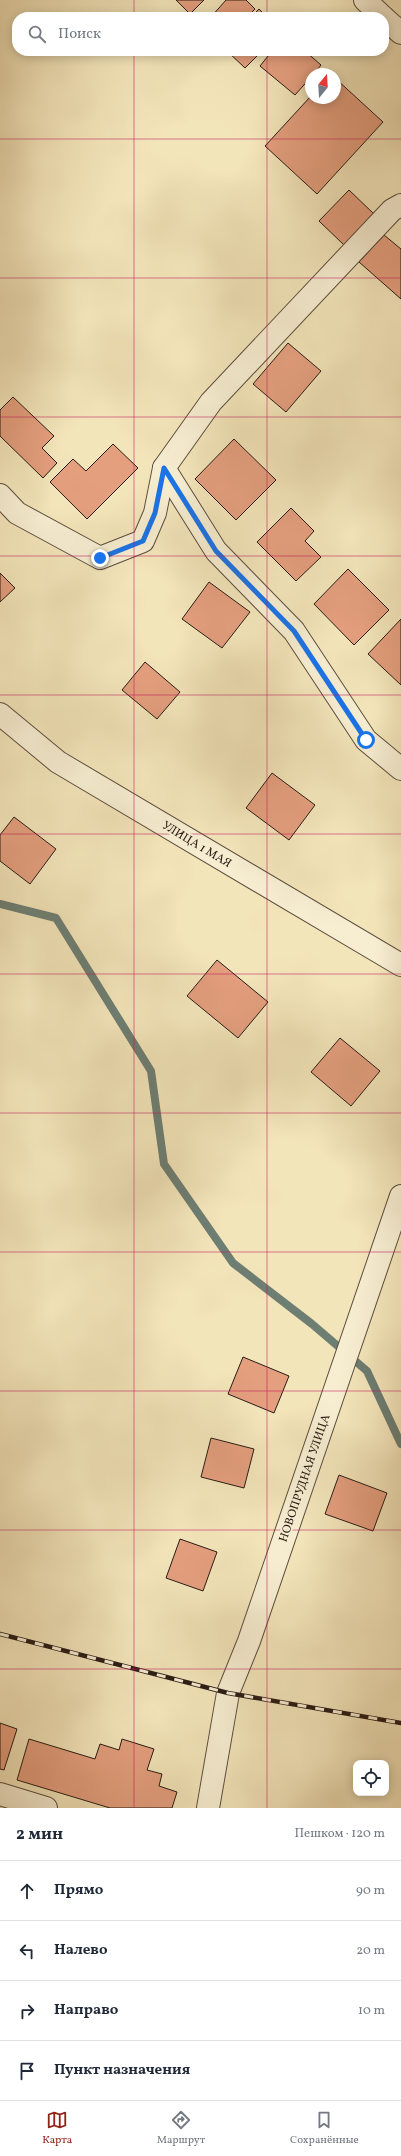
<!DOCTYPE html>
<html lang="ru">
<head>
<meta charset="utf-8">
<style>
  :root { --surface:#fff; --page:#f2f2f3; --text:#1f2937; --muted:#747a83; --line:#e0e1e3; --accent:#8f2418 }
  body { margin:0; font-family:Vollkorn,serif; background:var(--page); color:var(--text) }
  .controls { position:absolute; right:12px; bottom:12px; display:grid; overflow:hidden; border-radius:8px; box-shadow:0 2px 10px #0003 }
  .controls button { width:36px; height:36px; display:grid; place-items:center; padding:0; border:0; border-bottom:1px solid var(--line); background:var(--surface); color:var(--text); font:20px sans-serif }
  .compass { position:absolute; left:305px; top:68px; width:36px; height:36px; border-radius:50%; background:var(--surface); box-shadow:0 2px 10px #0003; rotate:18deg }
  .stop { position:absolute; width:12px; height:12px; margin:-9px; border:3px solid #1a73e8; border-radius:50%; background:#fff }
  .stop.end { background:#1a73e8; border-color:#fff; box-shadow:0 1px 4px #0008 }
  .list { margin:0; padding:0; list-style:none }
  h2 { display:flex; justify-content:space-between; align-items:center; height:52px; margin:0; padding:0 16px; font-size:17px }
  h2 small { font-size:13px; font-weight:400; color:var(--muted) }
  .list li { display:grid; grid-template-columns:26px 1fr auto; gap:12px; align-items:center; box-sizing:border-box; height:60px; padding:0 16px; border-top:1px solid var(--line) }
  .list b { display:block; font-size:15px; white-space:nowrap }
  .list em { font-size:13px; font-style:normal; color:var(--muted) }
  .icon { flex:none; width:22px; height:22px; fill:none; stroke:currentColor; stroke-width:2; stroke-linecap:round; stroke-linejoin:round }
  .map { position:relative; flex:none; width:401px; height:1808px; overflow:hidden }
  .search { position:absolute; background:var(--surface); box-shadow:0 2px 10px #0003; left:12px; right:12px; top:12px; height:44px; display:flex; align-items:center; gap:10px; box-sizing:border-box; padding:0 14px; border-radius:16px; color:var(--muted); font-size:15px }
  .sheet { height:292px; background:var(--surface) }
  nav { display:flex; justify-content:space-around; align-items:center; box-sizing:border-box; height:56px; border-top:1px solid var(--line); background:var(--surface); font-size:11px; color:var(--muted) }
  nav a { display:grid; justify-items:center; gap:2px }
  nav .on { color:var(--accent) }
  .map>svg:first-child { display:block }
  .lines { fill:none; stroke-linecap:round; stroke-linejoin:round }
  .stream { stroke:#6d7e73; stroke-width:8 }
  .building { fill:#e49f7e; stroke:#291c15 }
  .minor-casing { stroke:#5c4e3e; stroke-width:24 }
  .minor { stroke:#f7eed2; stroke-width:22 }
  .rail-casing { stroke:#291c15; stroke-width:4.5 }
  .rail { stroke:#f7eed2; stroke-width:3; stroke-dasharray:9; stroke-linecap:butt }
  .route { stroke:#1a73e8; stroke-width:5 }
  .grid { fill:none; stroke:#c2185b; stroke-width:1; stroke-opacity:0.55 }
  .labels { text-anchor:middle; stroke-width:4; stroke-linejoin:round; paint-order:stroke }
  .street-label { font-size:12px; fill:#291c15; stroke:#f7eed2 }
</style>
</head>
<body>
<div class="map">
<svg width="401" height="1808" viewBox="0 0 401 1808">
  <rect width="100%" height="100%" fill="#f3e5ba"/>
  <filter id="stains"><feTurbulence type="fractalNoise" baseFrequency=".005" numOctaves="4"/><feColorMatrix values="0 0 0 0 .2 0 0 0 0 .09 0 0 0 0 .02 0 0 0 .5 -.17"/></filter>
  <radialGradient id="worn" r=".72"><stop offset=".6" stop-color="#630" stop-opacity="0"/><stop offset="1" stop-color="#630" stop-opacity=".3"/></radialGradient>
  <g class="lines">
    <path class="stream" d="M0,904L56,918L151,1071L164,1164L233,1263L312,1324L367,1371L401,1444"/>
  </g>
  <g class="building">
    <path d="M176,0H204L190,14Z"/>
    <path d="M226,0H246L255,9L247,17H211Z"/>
    <path d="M259,9L267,17H251Z"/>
    <path d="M227,51H262L245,68Z"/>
    <path d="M272,51H305L321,65L314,74H311V77L295,95L260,66Z"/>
    <path d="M335,78L383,122L317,194L265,146L311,96V98H335Z"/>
    <path d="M349,190L374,214L344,245L319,221Z"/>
    <path d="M384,235L401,249V299L359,262Z"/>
    <path d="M288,343L321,371L286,412L253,384Z"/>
    <path d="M13,397L54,436L42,448L57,463L43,478L0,436V410Z"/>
    <path d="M234,439L276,480L236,520L195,479Z"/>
    <path d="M113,444L138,468L87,519L50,482L73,459L86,471Z"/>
    <path d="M291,508L314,531L305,541L321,557L296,581L257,542Z"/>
    <path d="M348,569L389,610L354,645L314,604Z"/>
    <path d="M0,573L15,588L0,602Z"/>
    <path d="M209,582L250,612L222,648L182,619Z"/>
    <path d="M401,619V685L368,654Z"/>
    <path d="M145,662L180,692L157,719L122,690Z"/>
    <path d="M272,773L315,805L289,840L246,808Z"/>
    <path d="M14,817L56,849L30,884L0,861V835Z"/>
    <path d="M217,960L268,1002L238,1038L187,996Z"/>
    <path d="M340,1038L380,1071L351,1106L311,1072Z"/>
    <path d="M243,1357L289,1376L274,1413L228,1394Z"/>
    <path d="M211,1438L254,1449L244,1488L201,1477Z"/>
    <path d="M339,1475L387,1493L373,1531L325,1514Z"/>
    <path d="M180,1539L217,1552L203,1591L166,1578Z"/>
    <path d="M0,1723L17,1729L4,1770L0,1769Z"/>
    <path d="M29,1739L95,1759L100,1744L119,1750L122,1739L154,1749L147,1770L162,1774L159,1786L177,1792L172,1808H110L17,1780Z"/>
  </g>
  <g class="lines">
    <defs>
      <g id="minor">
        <path d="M365,0L383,17"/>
        <path d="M384,18L401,33"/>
        <path d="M164,468L216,551L294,631L366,740L401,769"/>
        <path d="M0,495L17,513L100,558L143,541L155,513L164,468L211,402L392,210L401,205"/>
        <path d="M0,714L58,762L401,965"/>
        <path d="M0,1794L46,1808"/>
        <path d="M208,1808L228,1693L249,1641L401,1196"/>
      </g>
    </defs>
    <use href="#minor" class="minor-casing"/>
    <use href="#minor" class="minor"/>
    <defs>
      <path id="rail" d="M0,1634L228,1693L401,1723"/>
    </defs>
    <use href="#rail" class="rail-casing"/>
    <use href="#rail" class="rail"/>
  </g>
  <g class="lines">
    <path class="route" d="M100,558L143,541L155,513L164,468L216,551L294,631L366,740"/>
  </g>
  <path class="grid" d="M134,0V17M267,0V17M134,51V1808M267,51V1808M0,139H401M0,278H401M0,417H401M0,556H401M0,695H401M0,834H401M0,974H401M0,1113H401M0,1252H401M0,1391H401M0,1530H401M0,1669H401"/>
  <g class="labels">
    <g class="street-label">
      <text transform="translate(197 844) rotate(31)" y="4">УЛИЦА 1 МАЯ</text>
      <text transform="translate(304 1478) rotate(-71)" y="4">НОВОПРУДНАЯ УЛИЦА</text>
    </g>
  </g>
  <rect width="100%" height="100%" filter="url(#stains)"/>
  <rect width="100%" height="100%" fill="url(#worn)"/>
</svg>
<div class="controls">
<button><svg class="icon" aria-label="locate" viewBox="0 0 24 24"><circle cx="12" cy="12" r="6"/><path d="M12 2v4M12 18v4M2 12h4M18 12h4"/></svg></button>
</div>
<svg class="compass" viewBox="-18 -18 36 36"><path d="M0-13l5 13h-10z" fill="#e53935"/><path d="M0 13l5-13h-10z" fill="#747a83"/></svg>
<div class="stop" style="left:366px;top:740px"></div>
<div class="stop end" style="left:100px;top:558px"></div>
<div class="search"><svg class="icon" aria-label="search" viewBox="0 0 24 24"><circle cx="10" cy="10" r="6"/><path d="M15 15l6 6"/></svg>Поиск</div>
</div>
<section class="sheet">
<h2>2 мин<small>Пешком · 120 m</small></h2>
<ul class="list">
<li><svg class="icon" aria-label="ahead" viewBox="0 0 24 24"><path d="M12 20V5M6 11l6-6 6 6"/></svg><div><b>Прямо</b></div><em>90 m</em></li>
<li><svg class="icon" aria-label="left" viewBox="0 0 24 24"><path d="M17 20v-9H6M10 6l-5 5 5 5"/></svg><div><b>Налево</b></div><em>20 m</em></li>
<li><svg class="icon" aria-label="right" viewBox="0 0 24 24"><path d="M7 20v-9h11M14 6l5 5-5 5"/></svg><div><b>Направо</b></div><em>10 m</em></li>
<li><svg class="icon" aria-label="arrive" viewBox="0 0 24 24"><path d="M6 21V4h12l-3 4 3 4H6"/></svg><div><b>Пункт назначения</b></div></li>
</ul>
</section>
<nav>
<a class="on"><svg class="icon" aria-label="map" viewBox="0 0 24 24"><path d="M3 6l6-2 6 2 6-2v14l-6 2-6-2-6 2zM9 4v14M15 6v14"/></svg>Карта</a>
<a><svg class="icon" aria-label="directions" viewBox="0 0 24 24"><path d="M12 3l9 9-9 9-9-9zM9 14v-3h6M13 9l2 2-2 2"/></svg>Маршрут</a>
<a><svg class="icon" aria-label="saved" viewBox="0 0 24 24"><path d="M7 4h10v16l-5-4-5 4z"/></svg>Сохранённые</a>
</nav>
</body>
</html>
